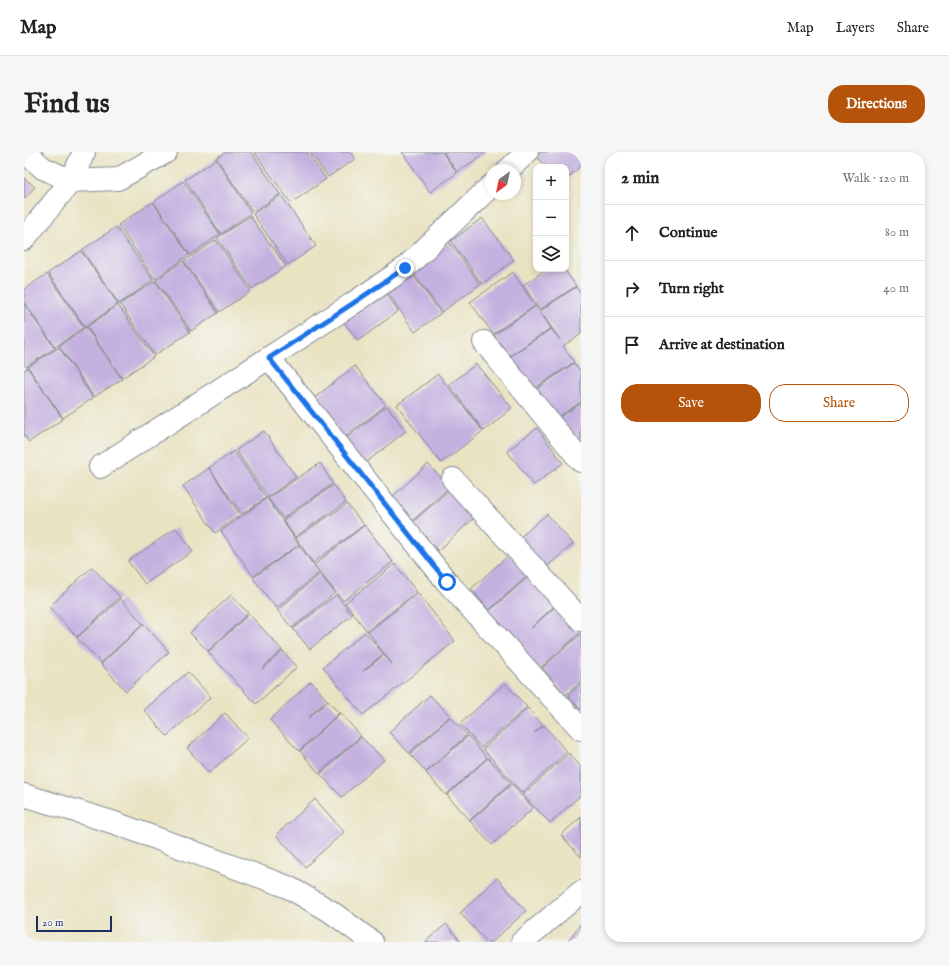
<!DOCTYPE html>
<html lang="en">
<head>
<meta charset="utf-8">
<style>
  :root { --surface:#fff; --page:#f6f6f6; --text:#222; --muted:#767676; --line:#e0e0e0; --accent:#b45309 }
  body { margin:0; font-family:"IM FELL English",serif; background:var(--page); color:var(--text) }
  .controls { position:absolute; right:12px; top:12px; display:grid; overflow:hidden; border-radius:8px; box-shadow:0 2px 6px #0003 }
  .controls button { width:36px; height:36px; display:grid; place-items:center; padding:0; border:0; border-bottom:1px solid var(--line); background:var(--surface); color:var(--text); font:20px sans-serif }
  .compass { position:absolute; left:461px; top:12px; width:36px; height:36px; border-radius:50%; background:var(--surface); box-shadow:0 2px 6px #0003; rotate:213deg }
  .scale { position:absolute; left:12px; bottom:10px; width:76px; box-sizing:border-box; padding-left:4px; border:2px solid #1b2f5e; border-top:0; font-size:11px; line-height:14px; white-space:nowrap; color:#1b2f5e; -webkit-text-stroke:3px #f6f6f2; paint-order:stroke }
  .stop { position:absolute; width:12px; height:12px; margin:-9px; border:3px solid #1a73e8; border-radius:50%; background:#fff }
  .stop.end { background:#1a73e8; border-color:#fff; box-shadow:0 1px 4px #0008 }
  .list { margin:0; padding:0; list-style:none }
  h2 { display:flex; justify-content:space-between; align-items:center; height:52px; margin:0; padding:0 16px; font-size:17px }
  h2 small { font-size:13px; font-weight:400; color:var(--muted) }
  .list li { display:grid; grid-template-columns:26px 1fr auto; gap:12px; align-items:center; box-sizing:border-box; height:56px; padding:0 16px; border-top:1px solid var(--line) }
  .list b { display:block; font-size:15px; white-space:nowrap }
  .list em { font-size:13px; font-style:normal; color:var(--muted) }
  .actions { display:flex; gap:8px; padding:12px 16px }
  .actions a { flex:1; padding:9px 0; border:1px solid var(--accent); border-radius:16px; text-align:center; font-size:14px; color:var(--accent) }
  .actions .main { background:var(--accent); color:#fff }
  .icon { flex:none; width:22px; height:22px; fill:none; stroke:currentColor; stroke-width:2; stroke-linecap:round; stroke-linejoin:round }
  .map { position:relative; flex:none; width:557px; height:790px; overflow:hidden; border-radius:16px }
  header { display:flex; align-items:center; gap:24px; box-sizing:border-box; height:56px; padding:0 20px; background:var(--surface); border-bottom:1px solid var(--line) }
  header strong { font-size:19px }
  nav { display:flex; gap:22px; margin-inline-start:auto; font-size:14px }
  .intro { display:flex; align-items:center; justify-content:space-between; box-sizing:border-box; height:96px; padding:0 24px }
  h1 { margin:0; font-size:28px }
  .button { padding:10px 18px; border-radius:16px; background:var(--accent); color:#fff; font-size:14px; font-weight:700 }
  main { display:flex; gap:24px; padding:0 24px }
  aside { flex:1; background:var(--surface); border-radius:16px; box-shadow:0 2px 6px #0003 }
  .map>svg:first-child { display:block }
  .building { fill:#c4b1e0 }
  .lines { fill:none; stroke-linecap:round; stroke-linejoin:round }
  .street-casing { stroke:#828990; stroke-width:24 }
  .street { stroke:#fff; stroke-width:22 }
  .route { stroke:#1a73e8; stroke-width:5 }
</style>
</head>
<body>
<header>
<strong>Map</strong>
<nav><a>Map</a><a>Layers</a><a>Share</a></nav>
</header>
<div class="intro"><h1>Find us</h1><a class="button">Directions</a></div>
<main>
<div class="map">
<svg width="557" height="790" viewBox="0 0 557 790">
  <rect width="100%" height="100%" fill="#f6f6f2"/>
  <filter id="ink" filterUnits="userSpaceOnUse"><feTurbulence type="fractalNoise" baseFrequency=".025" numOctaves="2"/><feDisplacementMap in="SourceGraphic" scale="8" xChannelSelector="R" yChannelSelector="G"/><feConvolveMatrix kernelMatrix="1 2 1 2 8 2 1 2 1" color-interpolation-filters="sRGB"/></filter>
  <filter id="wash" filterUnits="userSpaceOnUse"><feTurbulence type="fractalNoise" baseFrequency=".012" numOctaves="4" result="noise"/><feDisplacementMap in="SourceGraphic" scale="16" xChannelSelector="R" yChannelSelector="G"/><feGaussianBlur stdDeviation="0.9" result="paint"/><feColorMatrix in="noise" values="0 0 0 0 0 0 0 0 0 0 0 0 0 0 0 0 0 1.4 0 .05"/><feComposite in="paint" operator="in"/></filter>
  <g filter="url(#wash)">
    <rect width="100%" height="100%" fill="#e9e3c2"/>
    <g id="blocks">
      <g class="building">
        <path d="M202,0H227L256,42L229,60L192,6Z"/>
        <path d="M230,0H283L302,27L267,51Z"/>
        <path d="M286,0H326L331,7L304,25Z"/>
        <path d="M378,0H418L433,21L406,40Z"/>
        <path d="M419,0H463L433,20Z"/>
        <path d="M517,0H557V13L542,28V15H523L512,5Z"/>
        <path d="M192,7L227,61L197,82L161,28Z"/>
        <path d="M0,26L11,35L0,47Z"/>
        <path d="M159,29L196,82L166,103L130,50Z"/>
        <path d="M257,43L292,94L264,113L229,62Z"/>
        <path d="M129,50L165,103L131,127L94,73Z"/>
        <path d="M226,64L262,114L228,137L193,86Z"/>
        <path d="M458,66L490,108L458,132L427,89Z"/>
        <path d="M92,75L129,128L95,152L58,98Z"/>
        <path d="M192,88L227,139L195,160L160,109Z"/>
        <path d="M425,90L456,132L418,160L387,118Z"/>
        <path d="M57,99L94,152L61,175L24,121Z"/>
        <path d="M159,109L194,161L167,179L132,128Z"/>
        <path d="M523,117H540L552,134L516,158L499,133Z"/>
        <path d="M386,119L417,161L391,180L361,137Z"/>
        <path d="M489,120L511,154L469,182L446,150Z"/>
        <path d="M23,122L60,175L31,195L0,150V137Z"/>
        <path d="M131,129L166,180L131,203L96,152Z"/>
        <path d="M357,135L374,159L334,189L316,165Z"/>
        <path d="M552,135L557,142V182L539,194L550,210L507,239L485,205L527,177L536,188L516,159Z"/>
        <path d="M0,152L31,196L2,215L0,213Z"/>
        <path d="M94,153L130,205L98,226L63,175Z"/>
        <path d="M512,154L527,176L484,205L470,183Z"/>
        <path d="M62,175L98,227L70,245L35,194Z"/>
        <path d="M35,195L69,246L39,266L4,215Z"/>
        <path d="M550,211L557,220V250L531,267L511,238Z"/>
        <path d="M452,212L488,256L460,279L425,233Z"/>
        <path d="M331,214L362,253L316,289L285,250Z"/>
        <path d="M4,216L39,267L5,290L0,283V218Z"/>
        <path d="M414,222L459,279L417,311L373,253Z"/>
        <path d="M557,251V295L531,268Z"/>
        <path d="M363,254L382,279L336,315L316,291Z"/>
        <path d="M513,276L539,311L510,333L483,299Z"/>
        <path d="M240,279L272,325L244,345L212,298Z"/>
        <path d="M210,299L242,346L218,362L185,316Z"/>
        <path d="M296,311L309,332L259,366L244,346Z"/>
        <path d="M404,312L426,335L387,370L366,347Z"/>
        <path d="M185,316L216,363L191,381L159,334Z"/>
        <path d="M310,333L322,350L271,385L259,368Z"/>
        <path d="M427,336L452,364L414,399L388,371Z"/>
        <path d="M243,346L275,393L229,424L197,379Z"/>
        <path d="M323,352L340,373L289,411L272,386Z"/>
        <path d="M523,362L549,392L519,418L493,388Z"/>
        <path d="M341,373L369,410L319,449L290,413Z"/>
        <path d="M152,376L169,399L121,432L104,409Z"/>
        <path d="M275,393L295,421L252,456L229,426Z"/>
        <path d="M486,402L505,423L465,458L447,437Z"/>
        <path d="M371,412L393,440L343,479L321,451Z"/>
        <path d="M68,415L96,445L53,485L25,455Z"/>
        <path d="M296,422L311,441L268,476L253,458Z"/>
        <path d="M505,424L532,452L507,476L532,454L557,480L514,518L462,462Z"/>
        <path d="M394,441L431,489L339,563L299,515L341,480L359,502L339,519L360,503L368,512L344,480Z"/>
        <path d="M207,443L224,461L184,499L166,481Z"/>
        <path d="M312,443L328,463L286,497L269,477Z"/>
        <path d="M97,447L119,472L77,511L53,486Z"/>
        <path d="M225,462L258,498L238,517L259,499L273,515L232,552L184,500Z"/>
        <path d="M120,472L145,500L102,539L77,512Z"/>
        <path d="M557,482V529L542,543L518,516Z"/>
        <path d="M164,520L187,545L143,584L120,558Z"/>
        <path d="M287,529L303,548L283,567L304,549L315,561L275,599L246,568Z"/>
        <path d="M481,531L503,555L457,596L436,572Z"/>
        <path d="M557,531V558L544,544Z"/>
        <path d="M406,543L426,564L385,601L365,580Z"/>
        <path d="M504,556L519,573L510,581L520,573L543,600L498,641L459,597Z"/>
        <path d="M201,561L224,586L185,621L163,596Z"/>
        <path d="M316,561L337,584L295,621L276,599Z"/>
        <path d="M426,565L443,583L402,620L386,602Z"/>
        <path d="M444,584L463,606L422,643L402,621Z"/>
        <path d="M337,585L360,608L318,645L296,622Z"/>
        <path d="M545,601L557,615V643L526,671L499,643Z"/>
        <path d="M464,606L487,631L446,668L423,643Z"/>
        <path d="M488,632L509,656L468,693L446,669Z"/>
        <path d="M291,647L320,680L281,715L252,683Z"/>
        <path d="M557,665V705L537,683Z"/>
        <path d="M473,726L502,759L468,790H463L436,761Z"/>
        <path d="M557,771V790H543Z"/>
        <path d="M422,772L437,790H401Z"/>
      </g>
    </g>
  </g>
  <g filter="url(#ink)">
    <use href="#blocks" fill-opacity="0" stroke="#828990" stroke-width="1"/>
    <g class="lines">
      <defs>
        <g id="street">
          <path d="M1,0L19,16L47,29L94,27L142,0"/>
          <path d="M484,18L503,0"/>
          <path d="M0,87L47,29L60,0"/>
          <path d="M460,190L557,309"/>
          <path d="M245,206L423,430L557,577"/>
          <path d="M76,315L328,152L381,116L467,34"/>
          <path d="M429,327L557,468"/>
          <path d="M0,643L91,671L264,735L306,759L348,790"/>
          <path d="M498,790L557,740"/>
        </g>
      </defs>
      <use href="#street" class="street-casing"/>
      <use href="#street" class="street"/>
    </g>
  </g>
  <g class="lines" filter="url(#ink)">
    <path class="route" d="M381,116L328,152L245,206L423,430"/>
  </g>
</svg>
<div class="controls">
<button>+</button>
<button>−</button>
<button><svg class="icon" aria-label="layers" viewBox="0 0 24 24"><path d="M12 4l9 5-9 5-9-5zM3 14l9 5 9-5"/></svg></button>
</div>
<svg class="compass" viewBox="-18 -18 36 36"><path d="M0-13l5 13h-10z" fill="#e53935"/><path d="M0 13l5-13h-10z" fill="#767676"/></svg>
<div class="scale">20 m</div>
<div class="stop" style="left:423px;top:430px"></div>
<div class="stop end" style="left:381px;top:116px"></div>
</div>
<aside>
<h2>2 min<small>Walk · 120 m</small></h2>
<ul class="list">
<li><svg class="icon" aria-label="ahead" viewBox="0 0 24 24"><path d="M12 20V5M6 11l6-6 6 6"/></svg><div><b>Continue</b></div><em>80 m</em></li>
<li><svg class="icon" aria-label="right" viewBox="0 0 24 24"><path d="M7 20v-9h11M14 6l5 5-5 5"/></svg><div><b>Turn right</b></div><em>40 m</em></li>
<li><svg class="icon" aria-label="arrive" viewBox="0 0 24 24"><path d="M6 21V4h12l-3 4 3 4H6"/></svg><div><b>Arrive at destination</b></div></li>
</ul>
<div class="actions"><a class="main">Save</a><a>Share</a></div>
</aside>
</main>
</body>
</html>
